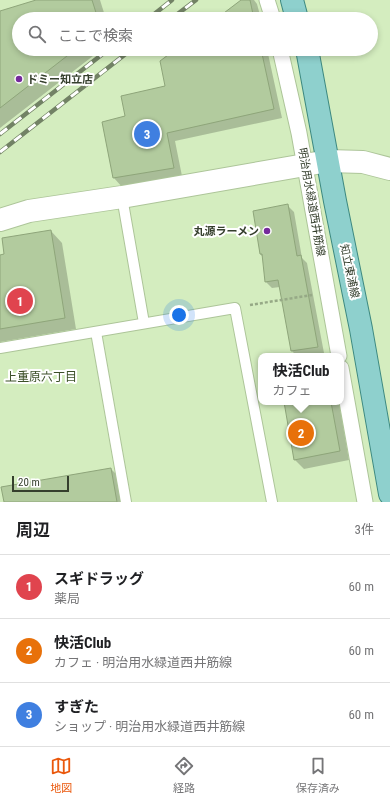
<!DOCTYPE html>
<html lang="ja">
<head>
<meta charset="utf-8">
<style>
  :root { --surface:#fff; --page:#f6f6f6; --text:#202124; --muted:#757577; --line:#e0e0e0; --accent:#ea580c }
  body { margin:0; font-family:"Roboto Condensed","Noto Sans JP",sans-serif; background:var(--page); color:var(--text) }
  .scale { position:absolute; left:12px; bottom:10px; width:57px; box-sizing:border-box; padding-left:4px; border:2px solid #353f2d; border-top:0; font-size:11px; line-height:14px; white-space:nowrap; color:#353f2d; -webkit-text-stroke:3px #fff; paint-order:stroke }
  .you { position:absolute; left:179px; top:315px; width:14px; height:14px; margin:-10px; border:3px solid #fff; border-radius:50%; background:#1a73e8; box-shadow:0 0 0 6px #1a73e833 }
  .badge { display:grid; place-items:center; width:26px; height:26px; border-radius:50%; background:var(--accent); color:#fff; font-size:13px; font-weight:700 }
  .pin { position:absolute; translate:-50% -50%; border:2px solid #fff; box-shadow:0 1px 4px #0006 }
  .popup { position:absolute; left:258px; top:353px; width:86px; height:52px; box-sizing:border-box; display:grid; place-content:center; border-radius:8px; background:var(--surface); filter:drop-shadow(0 1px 3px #0005); font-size:13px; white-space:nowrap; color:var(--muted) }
  .popup b { font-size:15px; color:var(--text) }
  .popup::after { content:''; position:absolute; left:50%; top:100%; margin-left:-8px; border:8px solid transparent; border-top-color:var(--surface) }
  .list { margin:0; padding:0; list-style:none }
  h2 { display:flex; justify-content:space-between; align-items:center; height:52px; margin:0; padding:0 16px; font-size:17px }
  h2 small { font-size:13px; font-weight:400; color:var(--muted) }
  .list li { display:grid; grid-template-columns:26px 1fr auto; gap:12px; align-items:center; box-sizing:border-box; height:64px; padding:0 16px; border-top:1px solid var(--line) }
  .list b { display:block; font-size:15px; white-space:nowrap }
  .list p { margin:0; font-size:13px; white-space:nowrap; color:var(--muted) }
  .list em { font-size:13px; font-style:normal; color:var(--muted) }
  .icon { flex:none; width:22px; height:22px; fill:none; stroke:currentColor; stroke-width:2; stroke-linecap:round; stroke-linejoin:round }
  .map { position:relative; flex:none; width:390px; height:502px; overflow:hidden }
  .search { position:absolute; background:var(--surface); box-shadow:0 2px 6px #0003; left:12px; right:12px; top:12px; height:44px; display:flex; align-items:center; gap:10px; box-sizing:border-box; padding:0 14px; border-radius:22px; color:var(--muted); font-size:15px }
  .sheet { height:244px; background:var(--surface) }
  nav { display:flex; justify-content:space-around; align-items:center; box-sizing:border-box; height:56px; border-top:1px solid var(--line); background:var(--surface); font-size:11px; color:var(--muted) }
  nav a { display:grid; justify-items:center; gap:2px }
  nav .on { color:var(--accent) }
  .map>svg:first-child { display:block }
  .shadow { fill:#0003 }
  .building { fill:#b2cb9e; stroke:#8ea57a }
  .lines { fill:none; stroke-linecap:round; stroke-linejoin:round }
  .service-casing { stroke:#adc599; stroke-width:12 }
  .pedestrian-casing { stroke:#adc599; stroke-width:17 }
  .tertiary-casing { stroke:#adc599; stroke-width:24 }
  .primary-casing { stroke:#3d8980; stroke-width:24 }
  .path { stroke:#96a986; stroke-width:2.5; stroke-dasharray:3 2; stroke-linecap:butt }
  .service { stroke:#fff; stroke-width:10 }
  .pedestrian { stroke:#fff; stroke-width:15 }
  .tertiary { stroke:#fff; stroke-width:22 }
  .primary { stroke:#8ed0cd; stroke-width:22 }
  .rail-casing { stroke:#728265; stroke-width:4.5 }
  .rail { stroke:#fff; stroke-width:3; stroke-dasharray:9; stroke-linecap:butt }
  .poi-dot { fill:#752a9c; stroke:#fff; stroke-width:1.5 }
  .labels { text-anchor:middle; stroke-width:4; stroke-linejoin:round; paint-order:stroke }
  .poi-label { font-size:11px; font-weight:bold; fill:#353f2d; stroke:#fff; text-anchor:start }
  .street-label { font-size:11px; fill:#353f2d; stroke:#fff }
  .neighbourhood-label { font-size:12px; fill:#3c5029; stroke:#fff }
</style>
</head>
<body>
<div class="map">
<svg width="390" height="502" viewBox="0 0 390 502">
  <rect width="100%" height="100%" fill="#d4edbf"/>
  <g class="shadow">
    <path d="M40,0H100L106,19H19V49H102L0,128V12Z"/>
    <path d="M242,0H254L257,4L261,19H217Z"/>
    <path d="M178,49H267L282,118L175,141L182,176L122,187L114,178L126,116L166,87Z"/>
    <path d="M288,206L294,212L302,258L307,263L324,353L297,356L292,351L280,287L272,288L266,282L263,257L260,254Z"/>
    <path d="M51,231L62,243L76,329L0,342V256L6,255Z"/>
    <path d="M285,402H339L349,460L304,469L295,460Z"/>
    <path d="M111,469L122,480L126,502H5Z"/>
  </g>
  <g class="building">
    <path d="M36,0H92L98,19H19V49H76L0,108V11Z"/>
    <path d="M241,0H250L254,19H216Z"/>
    <path d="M176,49H261L274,109L167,133L174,168L113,178L102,122L125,116L121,96L165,86L160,61Z"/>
    <path d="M288,204L297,256L301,255L318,347L291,351L278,280L265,282L262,254H260L253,211Z"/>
    <path d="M51,230L65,318L0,329V255L4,254L2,238Z"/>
    <path d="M284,402H331L340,451L294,460Z"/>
    <path d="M111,468L117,502H4L1,487Z"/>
  </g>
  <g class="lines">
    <defs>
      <g id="service">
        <path d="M122,197L144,323"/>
        <path d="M96,332L126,502"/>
        <path d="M0,348L235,308L272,502"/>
      </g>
      <g id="pedestrian">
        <path d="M267,0L273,19"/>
        <path d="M280,49L299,133L339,356"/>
        <path d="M341,368L365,502"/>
      </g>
      <path id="tertiary" d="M0,220L29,211L122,197L328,161L363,162L390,169"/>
      <g id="primary">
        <path d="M292,0L297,19"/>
        <path d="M307,49L335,201L361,329L390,494"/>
      </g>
    </defs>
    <use href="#service" class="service-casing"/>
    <use href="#pedestrian" class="pedestrian-casing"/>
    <use href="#tertiary" class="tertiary-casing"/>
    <use href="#primary" class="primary-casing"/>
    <path class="path" d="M250,305L312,295"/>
    <use href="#service" class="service"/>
    <use href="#pedestrian" class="pedestrian"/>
    <use href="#tertiary" class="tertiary"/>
    <use href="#primary" class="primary"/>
    <defs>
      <g id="rail">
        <path d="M148,19L172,0"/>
        <path d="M171,19L196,0"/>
        <path d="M0,134L109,49"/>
        <path d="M0,152L132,49"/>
      </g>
    </defs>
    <use href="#rail" class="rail-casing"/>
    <use href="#rail" class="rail"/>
  </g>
  <g class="poi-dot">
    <circle cx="19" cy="79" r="4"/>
    <circle cx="267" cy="231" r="4"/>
  </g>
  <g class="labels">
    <g class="poi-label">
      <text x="27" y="83">ドミー知立店</text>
      <text x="259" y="235" text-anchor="end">丸源ラーメン</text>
    </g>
    <g class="street-label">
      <text transform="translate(312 202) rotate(80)" y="4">明治用水緑道西井筋線</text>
      <text transform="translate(350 271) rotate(78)" y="4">知立東浦線</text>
    </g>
    <g class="neighbourhood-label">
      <text x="41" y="381">上重原六丁目</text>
    </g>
  </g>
</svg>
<div class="scale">20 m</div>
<div class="you"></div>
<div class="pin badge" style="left:20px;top:301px;background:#e0444e">1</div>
<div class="pin badge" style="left:301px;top:433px;background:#e8710a">2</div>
<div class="popup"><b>快活Club</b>カフェ</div>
<div class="pin badge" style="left:147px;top:134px;background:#3f7fe0">3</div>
<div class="search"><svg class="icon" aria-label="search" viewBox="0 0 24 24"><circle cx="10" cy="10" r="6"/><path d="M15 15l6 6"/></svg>ここで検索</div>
</div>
<section class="sheet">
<h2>周辺<small>3件</small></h2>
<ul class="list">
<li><span class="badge" style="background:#e0444e">1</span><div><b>スギドラッグ</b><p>薬局</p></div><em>60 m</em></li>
<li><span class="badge" style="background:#e8710a">2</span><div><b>快活Club</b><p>カフェ · 明治用水緑道西井筋線</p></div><em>60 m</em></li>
<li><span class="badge" style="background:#3f7fe0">3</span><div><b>すぎた</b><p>ショップ · 明治用水緑道西井筋線</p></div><em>60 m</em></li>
</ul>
</section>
<nav>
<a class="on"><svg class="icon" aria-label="map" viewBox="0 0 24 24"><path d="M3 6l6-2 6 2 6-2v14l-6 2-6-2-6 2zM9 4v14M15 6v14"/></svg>地図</a>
<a><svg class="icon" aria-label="directions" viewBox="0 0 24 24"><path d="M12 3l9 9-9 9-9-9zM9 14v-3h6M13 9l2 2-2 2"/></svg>経路</a>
<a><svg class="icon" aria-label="saved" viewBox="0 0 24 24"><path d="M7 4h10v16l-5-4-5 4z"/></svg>保存済み</a>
</nav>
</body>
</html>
